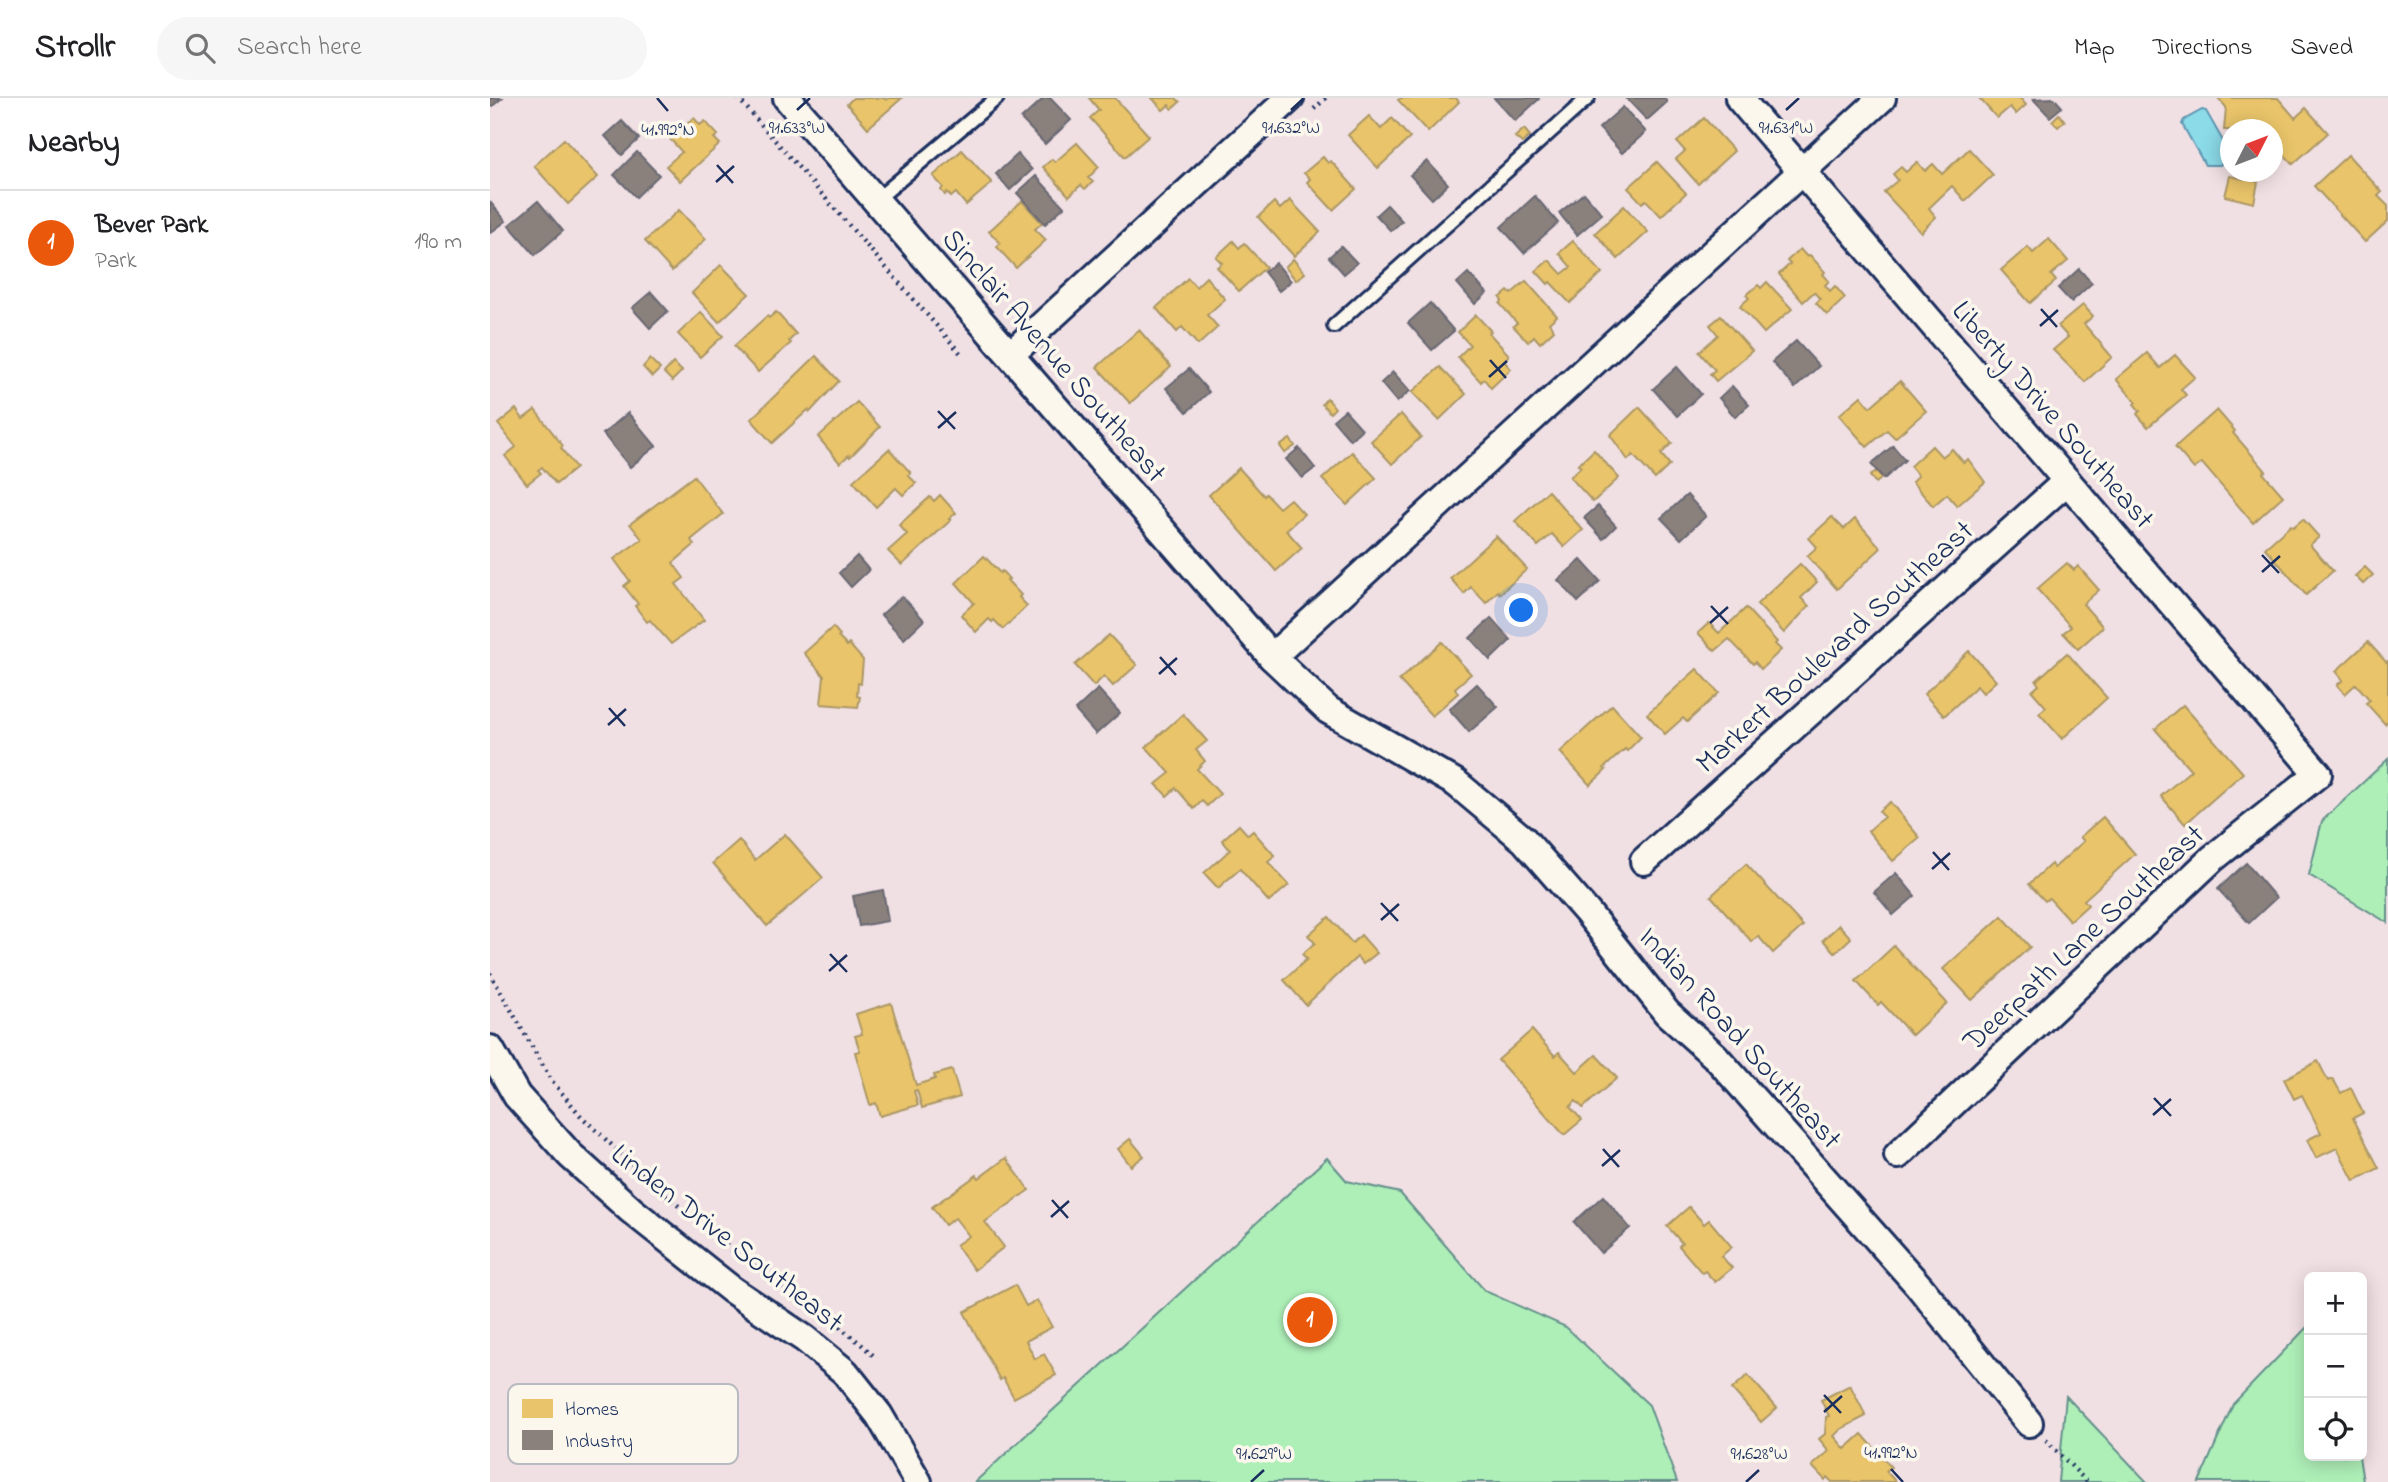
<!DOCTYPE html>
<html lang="en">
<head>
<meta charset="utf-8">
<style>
  :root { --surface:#fff; --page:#f6f6f6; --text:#202124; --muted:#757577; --line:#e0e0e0; --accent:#ea580c }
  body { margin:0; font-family:"Indie Flower",sans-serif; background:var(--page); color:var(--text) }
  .controls { position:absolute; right:21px; bottom:21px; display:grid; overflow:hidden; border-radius:10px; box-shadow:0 4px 18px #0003 }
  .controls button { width:63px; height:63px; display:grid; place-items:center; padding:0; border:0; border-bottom:2px solid var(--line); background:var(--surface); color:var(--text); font:35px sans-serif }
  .compass { position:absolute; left:1730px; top:21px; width:63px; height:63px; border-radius:50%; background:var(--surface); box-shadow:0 4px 18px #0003; rotate:48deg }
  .you { position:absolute; left:1032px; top:513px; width:24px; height:24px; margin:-18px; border:5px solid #fff; border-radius:50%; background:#1a73e8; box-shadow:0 0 0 10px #1a73e833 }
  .badge { display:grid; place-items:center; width:46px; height:46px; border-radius:50%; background:var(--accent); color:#fff; font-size:23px; font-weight:700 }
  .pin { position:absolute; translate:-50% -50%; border:4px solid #fff; box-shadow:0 2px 7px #0006 }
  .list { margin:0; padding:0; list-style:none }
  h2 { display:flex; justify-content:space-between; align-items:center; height:91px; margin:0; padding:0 28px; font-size:30px }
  h2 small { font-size:23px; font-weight:400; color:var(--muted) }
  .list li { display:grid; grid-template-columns:46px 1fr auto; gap:21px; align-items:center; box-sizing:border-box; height:105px; padding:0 28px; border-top:2px solid var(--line) }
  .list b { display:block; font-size:26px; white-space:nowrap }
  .list p { margin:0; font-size:23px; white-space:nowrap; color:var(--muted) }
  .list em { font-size:23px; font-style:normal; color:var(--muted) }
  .icon { flex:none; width:38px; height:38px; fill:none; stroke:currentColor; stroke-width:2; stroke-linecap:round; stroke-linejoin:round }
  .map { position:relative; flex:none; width:1898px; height:1384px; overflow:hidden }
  header { display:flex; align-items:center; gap:42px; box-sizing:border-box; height:98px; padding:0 35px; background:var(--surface); border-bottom:2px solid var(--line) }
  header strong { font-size:33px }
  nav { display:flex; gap:38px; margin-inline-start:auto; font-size:24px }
  .search { width:490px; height:63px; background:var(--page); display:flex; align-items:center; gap:18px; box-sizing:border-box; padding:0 24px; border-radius:38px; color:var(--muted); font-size:26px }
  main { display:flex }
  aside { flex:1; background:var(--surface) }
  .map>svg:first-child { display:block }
  .green { fill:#aeefb8; stroke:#648f8b; stroke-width:2 }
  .water { fill:#8cdbe9; stroke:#5f96b1; stroke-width:2 }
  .homes { fill:#e9c46a; stroke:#ab9766; stroke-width:2 }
  .industry { fill:#8a817c; stroke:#696873; stroke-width:2 }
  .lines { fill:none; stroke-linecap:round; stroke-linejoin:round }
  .lane-casing { stroke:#1b2f5e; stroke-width:18 }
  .street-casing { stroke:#1b2f5e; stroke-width:32 }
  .path { stroke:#1b2f5e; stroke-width:4.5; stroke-dasharray:2 5; stroke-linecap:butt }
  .lane { stroke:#fbf7ec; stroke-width:12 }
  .street { stroke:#fbf7ec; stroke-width:26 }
  .ticks { fill:none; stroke:#1b2f5e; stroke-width:2.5 }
  .labels { text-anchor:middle; stroke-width:7; stroke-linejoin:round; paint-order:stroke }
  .street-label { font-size:30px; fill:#1b2f5e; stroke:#fbf7ec }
  .key { fill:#fbf7ec; stroke:#b8bbc1; stroke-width:2 }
  .key-label { font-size:19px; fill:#1b2f5e }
  .ticks-label { font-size:18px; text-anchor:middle; fill:#1b2f5e; stroke:#fbf7ec; stroke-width:7; stroke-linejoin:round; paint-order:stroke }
</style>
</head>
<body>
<header>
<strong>Strollr</strong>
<div class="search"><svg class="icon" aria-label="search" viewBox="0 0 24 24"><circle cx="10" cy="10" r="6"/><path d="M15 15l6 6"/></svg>Search here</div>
<nav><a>Map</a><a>Directions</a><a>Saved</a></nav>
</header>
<main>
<aside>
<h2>Nearby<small></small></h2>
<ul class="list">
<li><span class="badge">1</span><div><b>Bever Park</b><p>Park</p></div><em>190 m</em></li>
</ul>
</aside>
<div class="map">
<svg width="1898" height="1384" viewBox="0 0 1898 1384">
  <rect width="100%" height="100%" fill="#f1e0e3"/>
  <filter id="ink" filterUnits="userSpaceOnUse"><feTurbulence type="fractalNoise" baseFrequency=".0143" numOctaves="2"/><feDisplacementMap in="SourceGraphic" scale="14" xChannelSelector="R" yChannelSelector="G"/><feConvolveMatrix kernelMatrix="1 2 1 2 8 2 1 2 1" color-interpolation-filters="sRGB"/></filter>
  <g filter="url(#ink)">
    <g class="green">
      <path d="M1898,661V825L1819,777L1832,723Z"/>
      <path d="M837,1060L857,1083L910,1095L995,1193L1076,1229L1159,1307L1187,1384H485Z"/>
      <path d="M1819,1227V1358H1869L1873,1384H1709L1743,1306Z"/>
      <path d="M1576,1298L1657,1384H1568Z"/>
    </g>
    <path class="water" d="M1712,12L1716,13L1738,52L1736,62L1730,67H1715L1692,26L1694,22Z"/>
    <g class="homes">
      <path d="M363,0H394L396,2L399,0H412L378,30L357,6Z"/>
      <path d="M599,0H625L659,38L635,59L600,20L609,12Z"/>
      <path d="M662,0H686L690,4L682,11L679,7L673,12Z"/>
      <path d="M911,0H966L969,4L938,34L908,2Z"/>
      <path d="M1489,0H1530L1536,7L1526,16L1520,9L1507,20Z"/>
      <path d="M1728,0H1788L1805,20L1816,10L1838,35L1803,66L1789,51L1788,66H1783V32H1734L1736,9Z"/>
      <path d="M1569,16L1575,23L1568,29L1562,23Z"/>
      <path d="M879,18L891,31L902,20L920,40L888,70L858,37Z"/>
      <path d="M204,20L210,27L215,23L228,37L224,40L230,46L190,83L176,68L192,54L180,41Z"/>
      <path d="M1214,20L1244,53L1208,86L1186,61L1195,53L1187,44Z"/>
      <path d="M1034,31L1040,38L1032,45L1025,39Z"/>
      <path d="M74,41L108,79L78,106L44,68Z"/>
      <path d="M587,45L609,69L598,80L603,84L595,91L591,87L579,98L553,69L562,61L565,64Z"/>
      <path d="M1479,51L1503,77L1475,103L1462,88L1439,110L1446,119L1431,134L1394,94L1408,82L1403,76L1411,69L1416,74L1427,64L1435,73L1443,66L1452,76Z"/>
      <path d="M472,52L502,85L476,107L466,95L461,99L457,94L455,97L451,92L453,89L443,78Z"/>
      <path d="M1858,57L1892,94L1888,98L1898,108V123L1875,144L1824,88Z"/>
      <path d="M833,59L838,65L841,63L866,91L843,112L817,84L820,81L814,75Z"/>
      <path d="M1167,64L1196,95L1171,118L1156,102L1152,105L1138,90Z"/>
      <path d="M1740,78L1768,84L1764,105L1735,98Z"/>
      <path d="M800,102L830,134L804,158L768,119L784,104L790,111Z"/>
      <path d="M532,103L552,125L545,131L556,142L526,170L507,149L510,145L499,133Z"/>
      <path d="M1134,108L1158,134L1128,161L1105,135Z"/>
      <path d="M189,112L216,141L182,173L155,143Z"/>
      <path d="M1559,141L1578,163L1561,177L1566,183L1540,205L1511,172L1538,149L1543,155Z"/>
      <path d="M743,143L749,150L754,145L776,169L749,193L727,169L732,165L726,159Z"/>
      <path d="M1083,143L1112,175L1080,205L1060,184L1058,186L1046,173L1059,162L1072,176L1081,169L1069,155Z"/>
      <path d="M1310,151L1317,159L1320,157L1335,174L1333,176L1339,183L1335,187L1340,193L1345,188L1355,200L1337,217L1326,205L1330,201L1324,194L1313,204L1289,176L1300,166L1297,163Z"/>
      <path d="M803,161L815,175L806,182L795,169Z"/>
      <path d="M231,167L259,196L229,224L202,195Z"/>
      <path d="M716,179L735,201L717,217L728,229L708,247L692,229L687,234L666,210L698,180L706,189Z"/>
      <path d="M1036,183L1067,218L1059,225L1064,232L1050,245L1044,238L1038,244L1023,228L1027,225L1010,206L1012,203L1010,200L1018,193L1021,196Z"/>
      <path d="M1277,184L1302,211L1274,235L1250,208L1259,200L1256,197L1268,187L1271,190Z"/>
      <path d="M1593,207L1603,218L1594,226L1622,259L1595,284L1563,252L1578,239L1568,228Z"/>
      <path d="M211,214L233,238L210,259L188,236Z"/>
      <path d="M286,214L306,236L299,243L301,245L268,274L244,248L277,218L279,220Z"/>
      <path d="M986,217L1001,233L999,235L1019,257L1014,263L1021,271L1001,290L994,281L991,284L968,259L980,247L968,234Z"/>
      <path d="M1231,218L1262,253L1226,283L1220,276L1225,272L1209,254L1228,237L1220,227Z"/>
      <path d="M649,232L681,269L640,305L607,269Z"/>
      <path d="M1657,255L1670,270L1685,257L1705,279L1691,291L1696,297L1658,329L1647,316L1650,313L1644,306L1646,304L1626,281Z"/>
      <path d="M326,258L349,283L320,314L318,312L282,345L261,321Z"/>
      <path d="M160,261L170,271L162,279L153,269Z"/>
      <path d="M183,265L192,273L182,283L174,275Z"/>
      <path d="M950,269L976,296L949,322L922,294Z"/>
      <path d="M1410,283L1436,313L1405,340L1397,332L1377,349L1349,317L1371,298L1380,309Z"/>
      <path d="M837,300L845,310L840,315L832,306Z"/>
      <path d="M367,304L390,329L360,359L359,357L350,365L328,339Z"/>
      <path d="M1149,309L1182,345L1171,356L1180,367L1165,381L1143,357L1138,362L1120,337Z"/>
      <path d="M26,311L33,321L45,312L73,348L71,350L86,370L66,386L52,369L48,372L51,375L37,386L15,358L26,349L8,326Z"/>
      <path d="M1727,312L1745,333L1743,335L1776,373L1773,375L1793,398L1763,425L1712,365L1704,371L1685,349Z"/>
      <path d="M911,316L931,339L902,366L881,343Z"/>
      <path d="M800,341L805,348L795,355L790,348Z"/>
      <path d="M1442,348L1452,359L1462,351L1474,365L1478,361L1495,384L1467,408L1457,396L1443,408L1422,384L1428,378L1420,368Z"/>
      <path d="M399,351L421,375L418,377L426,385L413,397L406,390L386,409L363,383Z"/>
      <path d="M1104,352L1129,380L1103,404L1080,379L1091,369L1088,367Z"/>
      <path d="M862,354L886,380L857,407L832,381Z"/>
      <path d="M749,370L774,398L776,396L789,410L800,401L814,416L796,432L812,450L786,473L719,397Z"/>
      <path d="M1386,373L1392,380L1386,385L1380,378Z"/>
      <path d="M204,378L233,416L201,442L204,447L183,465L194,480L186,486L214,522L181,546L160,522L157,524L145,508L148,506L134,488L140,483L124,461L152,441L140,426Z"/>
      <path d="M1058,393L1093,432L1074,449L1062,436L1048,448L1025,423Z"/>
      <path d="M450,397L466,415L459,421L461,422L412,467L398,453L417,436L409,427L440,399L444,403Z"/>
      <path d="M1342,419L1354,431L1365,421L1391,450L1347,491L1317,458L1327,449L1319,440Z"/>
      <path d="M1813,421L1829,439L1820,447L1843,473L1816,497L1775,450L1801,427L1803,429Z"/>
      <path d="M1006,438L1037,471L1010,496L1008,493L996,505L981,489L974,496L960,480Z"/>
      <path d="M494,458L510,475L512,473L519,481L517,482L531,497L529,499L537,508L513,531L504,522L502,524L499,521L486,534L471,517L484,505L466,485Z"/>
      <path d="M1577,465L1584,472L1588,468L1609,492L1593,506L1613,529L1588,551L1573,535L1581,529L1547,491Z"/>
      <path d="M1310,466L1327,484L1311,500L1319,508L1294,535L1267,506Z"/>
      <path d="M1875,469L1883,477L1873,486L1865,478Z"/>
      <path d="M1256,510L1287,544L1285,546L1291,552L1271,571L1265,564L1263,566L1239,541L1225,553L1208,535L1219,525L1229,535Z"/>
      <path d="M343,529L350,537L348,539L357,548L359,546L373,562L371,586L368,585L367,598L370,599L368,609L331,606L334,578L314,555Z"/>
      <path d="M619,537L647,567L623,588L614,578L604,588L585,567Z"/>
      <path d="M952,544L981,576L965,590L968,595L942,618L909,582Z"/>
      <path d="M1878,544L1896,564L1898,563V623L1895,626L1876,605L1880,602L1866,586L1855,596L1847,587L1853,582L1846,573Z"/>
      <path d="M1479,553L1506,583L1493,595L1487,588L1454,618L1434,596Z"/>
      <path d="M1577,555L1617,600L1572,641L1549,615L1556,609L1542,593L1549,587L1546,583Z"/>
      <path d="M1207,571L1229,595L1197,624L1193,620L1175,636L1157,616Z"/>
      <path d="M1122,607L1151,639L1137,653L1135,651L1114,670L1116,672L1100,687L1070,654Z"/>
      <path d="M1693,607L1753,675L1695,726L1671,698L1701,672L1665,631Z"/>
      <path d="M693,616L717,643L706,652L715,663L707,671L730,696L717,708L712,703L704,711L686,690L677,698L666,686L680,675L656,649Z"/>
      <path d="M1400,704L1430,740L1403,763L1378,733L1394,719L1389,713Z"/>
      <path d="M1613,719L1645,756L1594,802L1598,807L1580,823L1559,800L1555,803L1539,786L1561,766L1564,770L1594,743L1590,739Z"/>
      <path d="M749,727L758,737L763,733L785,758L778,764L799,787L779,804L750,771L728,790L714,775L740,752L732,742Z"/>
      <path d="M295,736L333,780L277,828L223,765L249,742L265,762Z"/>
      <path d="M1256,766L1313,828L1283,855L1268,838L1262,844L1221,798Z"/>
      <path d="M1512,818L1540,849L1482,902L1453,871Z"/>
      <path d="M839,819L862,845L871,837L887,855L873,866L867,859L816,907L794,882L817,861L812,856L825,845L818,837Z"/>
      <path d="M1349,827L1361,840L1345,855L1333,842Z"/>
      <path d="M1404,848L1457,905L1422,937L1391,904L1388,907L1366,883Z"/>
      <path d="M401,905L426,987L445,981L444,977L462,972L470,999L432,1010L427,992L424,993L428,1007L390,1018L386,1005L380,1007L365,954L370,953L365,938L372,936L366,916Z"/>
      <path d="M1042,932L1065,958L1069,954L1087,974L1106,957L1127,980L1093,1010L1086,1003L1080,1009L1092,1022L1074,1037L1008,962Z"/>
      <path d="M1828,963L1838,983L1843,981L1851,995L1861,990L1873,1015L1863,1020L1889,1070L1864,1083L1847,1050L1826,1060L1817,1042L1831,1035L1812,997L1804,1001L1794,981Z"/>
      <path d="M640,1041L654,1058L641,1068L628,1051Z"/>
      <path d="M516,1060L539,1092L495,1124L514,1149L484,1172L466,1147L479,1138L465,1120L455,1127L442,1109L487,1077L489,1080Z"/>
      <path d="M1199,1109L1214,1126L1219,1122L1242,1149L1231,1158L1242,1170L1225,1184L1215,1173L1212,1175L1189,1148L1192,1145L1177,1128Z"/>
      <path d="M525,1187L536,1208L547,1202L562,1229L536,1243L545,1261L554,1256L566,1277L524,1300L513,1280L510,1282L474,1214Z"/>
      <path d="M1258,1277L1287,1310L1271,1324L1242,1291Z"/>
      <path d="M1360,1287L1376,1318L1351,1331L1344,1338L1355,1351L1372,1336L1401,1369L1396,1373L1406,1384H1342L1337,1379L1335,1382L1322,1368L1339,1353L1329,1341L1335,1336L1336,1319L1339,1318L1331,1302Z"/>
    </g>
    <g class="industry">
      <path d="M0,0H12L0,10Z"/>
      <path d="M554,0H560L581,22L555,46L531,21Z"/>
      <path d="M1004,0H1048L1049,1L1025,23Z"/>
      <path d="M1136,0H1174L1177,4L1157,22Z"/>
      <path d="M1564,0L1572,9L1560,19L1543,1Z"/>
      <path d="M1133,9L1156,34L1132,55L1109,30Z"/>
      <path d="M132,23L149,41L132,57L115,38Z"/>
      <path d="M147,54L169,77L146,99L124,77Z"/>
      <path d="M528,56L542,72L520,92L506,76Z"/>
      <path d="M937,63L958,86L942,101L920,77Z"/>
      <path d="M546,78L574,109L555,126L527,95Z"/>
      <path d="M1094,95L1112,116L1087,137L1069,115Z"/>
      <path d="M1045,98L1068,125L1034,155L1011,129Z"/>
      <path d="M48,103L73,133L45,157L19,127Z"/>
      <path d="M0,104L16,123L0,135Z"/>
      <path d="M897,107L912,123L901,133L886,117Z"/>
      <path d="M851,148L867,165L854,176L839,159Z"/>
      <path d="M786,165L801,183L789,193L774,174Z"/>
      <path d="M1589,171L1602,185L1581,204L1568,190Z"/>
      <path d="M978,175L997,195L985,206L967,185Z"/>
      <path d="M161,194L178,213L160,230L142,210Z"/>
      <path d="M940,205L964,233L942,252L918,225Z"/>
      <path d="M1306,243L1329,268L1305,290L1282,264Z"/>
      <path d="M1187,269L1211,296L1187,318L1163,291Z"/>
      <path d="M699,271L719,294L697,314L676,290Z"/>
      <path d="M903,274L920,293L907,304L891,285Z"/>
      <path d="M1242,288L1259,307L1245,319L1229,300Z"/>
      <path d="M855,312L872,331L860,342L843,322Z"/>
      <path d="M138,315L166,348L140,369L113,336Z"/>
      <path d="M1403,348L1415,362L1394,381L1381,366Z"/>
      <path d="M809,350L825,370L812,380L796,361Z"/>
      <path d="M1197,397L1216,418L1191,441L1171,420Z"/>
      <path d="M1108,408L1126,428L1113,441L1094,420Z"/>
      <path d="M367,458L379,472L361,489L349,475Z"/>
      <path d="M1091,462L1110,483L1088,504L1068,482Z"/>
      <path d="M412,498L434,522L414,541L391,517Z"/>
      <path d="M1001,520L1021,542L1000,562L980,540Z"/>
      <path d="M987,586L1008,609L979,634L959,611Z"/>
      <path d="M608,591L630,615L606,636L585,612Z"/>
      <path d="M1756,765L1786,800L1759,825L1728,791Z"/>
      <path d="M1406,775L1425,798L1403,817L1384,794Z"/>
      <path d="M393,792L398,823L369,828L363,798Z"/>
      <path d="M1113,1098L1140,1130L1111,1155L1084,1124Z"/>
    </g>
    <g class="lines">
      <defs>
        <g id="lane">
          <path d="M386,102L507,0"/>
          <path d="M844,228L1098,0"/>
        </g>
        <g id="street">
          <path d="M297,0L782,559L838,612L966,685L1034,742L1097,814L1177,915L1226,959L1429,1188L1539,1325"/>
          <path d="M1249,0L1828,676L1722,761L1408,1057"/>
          <path d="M521,256L800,0"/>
          <path d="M782,559L1392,0"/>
          <path d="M1154,763L1577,383"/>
          <path d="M0,951L27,998L80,1057L141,1112L242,1192L315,1241L355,1274L389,1317L428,1384"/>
        </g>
      </defs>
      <use href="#lane" class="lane-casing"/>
      <use href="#street" class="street-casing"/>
      <g class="path">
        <path d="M248,0L473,258"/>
        <path d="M824,11L836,0"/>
        <path d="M0,875L61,982L91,1018L167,1090L244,1154L342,1223L371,1246L386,1260"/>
        <path d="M1556,1342L1597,1384"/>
      </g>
      <use href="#lane" class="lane"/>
      <use href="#street" class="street"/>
    </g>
  </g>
  <path class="ticks" d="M167,0L178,13M307,12L320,0M801,12L814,0M1296,12L1309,0M227,67L243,85M226,84L244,68M1551,211L1567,229M1550,228L1568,212M1000,262L1016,280M999,279L1017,263M448,313L465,331M448,330L466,314M1772,457L1789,475M1772,474L1790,458M1221,508L1238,526M1220,525L1238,509M670,559L686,577M669,576L687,560M119,610L135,628M118,627L136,611M1443,754L1459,772M1442,771L1460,755M891,805L908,823M891,822L909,806M340,856L357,874M339,873L357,857M1664,1000L1681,1018M1663,1017L1681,1001M1113,1051L1129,1069M1112,1068L1130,1052M562,1102L578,1120M561,1119L579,1103M1334,1297L1351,1315M1334,1314L1352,1298M1401,1371L1413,1384M761,1384L774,1372M1256,1384L1269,1372"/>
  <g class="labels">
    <g class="street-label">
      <text transform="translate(565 257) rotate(49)" y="10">Sinclair Avenue Southeast</text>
      <text transform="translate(1564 316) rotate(49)" y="10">Liberty Drive Southeast</text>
      <text transform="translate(1344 548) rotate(-42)" y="10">Markert Boulevard Southeast</text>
      <text transform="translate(1593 839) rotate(-43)" y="10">Deerpath Lane Southeast</text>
      <text transform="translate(1251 939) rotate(48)" y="10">Indian Road Southeast</text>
      <text transform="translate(238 1139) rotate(38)" y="10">Linden Drive Southeast</text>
    </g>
  </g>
  <rect x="18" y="1286" width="230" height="80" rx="10" class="key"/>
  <rect x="32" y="1301" width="31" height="19" fill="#e9c46a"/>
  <rect x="32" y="1332" width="31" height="20" fill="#8a817c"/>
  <g class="key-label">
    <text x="75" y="1317">Homes</text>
    <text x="75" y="1349">Industry</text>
  </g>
  <g class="ticks-label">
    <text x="307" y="35">91.633°W</text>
    <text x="801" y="35">91.632°W</text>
    <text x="1296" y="35">91.631°W</text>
    <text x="178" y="37">41.992°N</text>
    <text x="1401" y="1360">41.992°N</text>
    <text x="774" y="1361">91.629°W</text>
    <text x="1269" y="1361">91.628°W</text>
  </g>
</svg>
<div class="controls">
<button>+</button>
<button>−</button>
<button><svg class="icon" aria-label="locate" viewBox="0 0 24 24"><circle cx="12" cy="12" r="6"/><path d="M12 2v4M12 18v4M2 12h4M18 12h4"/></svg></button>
</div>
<svg class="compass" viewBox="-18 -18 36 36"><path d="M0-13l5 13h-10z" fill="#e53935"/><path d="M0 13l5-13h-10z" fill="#757577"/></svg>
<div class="you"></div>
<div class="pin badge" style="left:820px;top:1222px">1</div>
</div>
</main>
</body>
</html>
